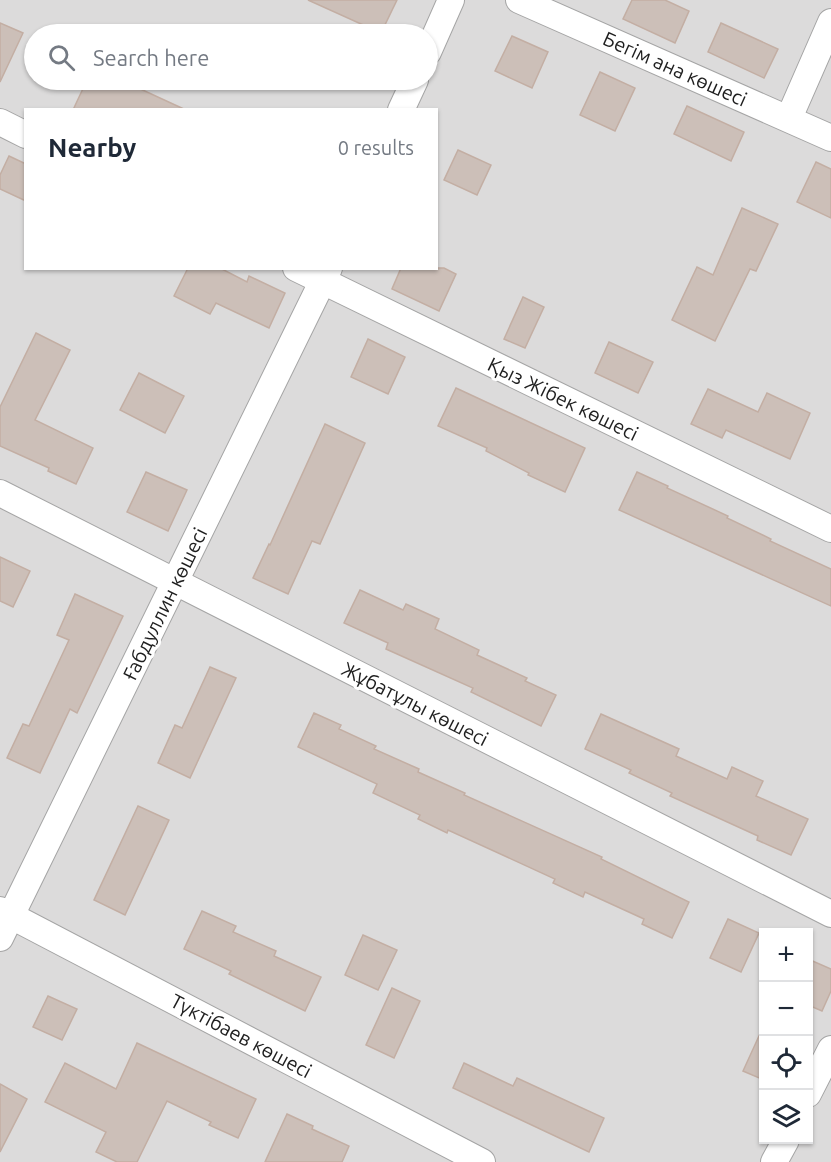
<!DOCTYPE html>
<html lang="en">
<head>
<meta charset="utf-8">
<style>
  :root { --surface:#fff; --page:#f6f6f7; --text:#1f2937; --muted:#747a83; --line:#e0e1e3 }
  body { margin:0; font-family:Ubuntu,sans-serif; background:var(--page); color:var(--text) }
  .controls { position:absolute; right:18px; bottom:18px; display:grid; overflow:hidden; border-radius:0px; box-shadow:0 2px 4px #0004 }
  .controls button { width:54px; height:54px; display:grid; place-items:center; padding:0; border:0; border-bottom:2px solid var(--line); background:var(--surface); color:var(--text); font:30px sans-serif }
  .list { margin:0; padding:0; list-style:none }
  h2 { display:flex; justify-content:space-between; align-items:center; height:78px; margin:0; padding:0 24px; font-size:26px }
  h2 small { font-size:20px; font-weight:400; color:var(--muted) }
  .icon { flex:none; width:33px; height:33px; fill:none; stroke:currentColor; stroke-width:2; stroke-linecap:round; stroke-linejoin:round }
  .map { position:relative; flex:none; width:831px; height:1162px; overflow:hidden }
  .search { position:absolute; background:var(--surface); box-shadow:0 2px 4px #0004; left:24px; top:24px; width:414px; height:66px; display:flex; align-items:center; gap:15px; box-sizing:border-box; padding:0 21px; border-radius:33px; color:var(--muted); font-size:22px }
  .panel { position:absolute; background:var(--surface); box-shadow:0 2px 4px #0004; left:24px; top:108px; width:414px; height:162px; border-radius:0px }
  .map>svg:first-child { display:block }
  .residential { fill:#dcdbdb; fill-rule:evenodd }
  .building { fill:#ccbfb8; stroke:#c3aea3; stroke-width:1.5 }
  .lines { fill:none; stroke-linecap:round; stroke-linejoin:round }
  .minor-casing { stroke:#a5a5a5; stroke-width:28 }
  .minor { stroke:#fff; stroke-width:26 }
  .labels { text-anchor:middle; stroke-width:6; stroke-linejoin:round; paint-order:stroke }
  .street-label { font-size:20px; fill:#1e1e1e; stroke:#fff }
</style>
</head>
<body>
<div class="map">
<svg width="831" height="1162" viewBox="0 0 831 1162">
  <rect width="100%" height="100%" fill="#f0eae3"/>
  <path class="residential" d="M0,0H831V1162H0ZM34,34H428V80H34ZM26,110H436V268H26ZM764,932H808V1140H764Z"/>
  <g class="building">
    <path d="M308,0H397L381,33Z"/>
    <path d="M632,0H665L689,11L675,43L623,19Z"/>
    <path d="M0,23L23,33L0,82Z"/>
    <path d="M721,23L778,49L764,78L708,52Z"/>
    <path d="M512,36L548,52L532,88L495,71Z"/>
    <path d="M600,72L635,88L615,131L580,115Z"/>
    <path d="M87,80H121L186,110H73Z"/>
    <path d="M687,106L744,132L731,161L674,134Z"/>
    <path d="M458,150L491,165L477,195L444,180Z"/>
    <path d="M9,156L26,164V201L0,189V175Z"/>
    <path d="M816,162L831,169V218L797,202Z"/>
    <path d="M742,208L778,224L756,271L750,269L715,341L672,320L697,267L713,275Z"/>
    <path d="M188,268H220L247,282L249,276L285,293L269,328L216,303L210,314L174,296Z"/>
    <path d="M401,268H444L456,274L439,311L392,289Z"/>
    <path d="M523,297L544,307L525,348L504,339Z"/>
    <path d="M36,333L70,350L35,420L93,448L76,484L48,471L49,468L0,446V407Z"/>
    <path d="M368,339L405,357L388,394L351,377Z"/>
    <path d="M609,342L653,362L638,393L595,373Z"/>
    <path d="M139,373L184,396L165,433L120,410Z"/>
    <path d="M456,388L585,448L565,492L528,475L529,473L486,451L487,448L438,426Z"/>
    <path d="M708,389L758,412L767,393L810,413L790,459L726,430L722,438L691,424Z"/>
    <path d="M325,424L365,443L320,544L312,541L288,594L253,578L269,544L270,545Z"/>
    <path d="M146,472L187,490L168,531L127,512Z"/>
    <path d="M637,472L668,486L667,488L728,516L727,518L771,539L770,541L831,569V606L619,510Z"/>
    <path d="M0,557L30,571L13,607L0,601Z"/>
    <path d="M360,590L403,610L406,604L439,619L435,629L479,650L477,655L527,678L525,681L556,695L541,726L471,692L473,688L386,649L388,643L344,623Z"/>
    <path d="M75,594L123,616L77,713L70,709L40,773L7,758L23,724L29,726L69,640L57,635Z"/>
    <path d="M210,667L236,678L190,778L158,763L175,725L182,728Z"/>
    <path d="M314,713L341,725L339,729L376,746L374,749L419,769L418,772L465,793L464,795L602,857L601,859L689,902L672,938L642,924L644,919L585,892L583,897L553,883L555,879L448,830L447,833L418,819L420,815L373,793L377,784L298,747Z"/>
    <path d="M601,714L679,749L676,756L727,779L732,767L763,781L756,796L808,819L791,855L757,840L758,836L670,796L672,793L629,773L631,770L585,749Z"/>
    <path d="M138,806L169,820L125,915L94,900Z"/>
    <path d="M202,911L236,926L233,932L276,951L274,956L321,977L305,1011L229,974L231,971L184,949Z"/>
    <path d="M728,919L759,933L741,972L710,958Z"/>
    <path d="M363,935L397,950L378,990L345,975Z"/>
    <path d="M808,959L831,969V991L822,1011L808,1005Z"/>
    <path d="M392,988L420,1001L394,1058L366,1045Z"/>
    <path d="M48,996L77,1009L62,1040L33,1027Z"/>
    <path d="M764,1025V1080L743,1071Z"/>
    <path d="M137,1043L256,1099L238,1138L209,1125L211,1122L167,1101L137,1162H117L96,1152L106,1132L45,1102L65,1063L116,1089Z"/>
    <path d="M464,1063L513,1086L517,1078L604,1118L589,1152L453,1088Z"/>
    <path d="M0,1084L27,1099L0,1152Z"/>
    <path d="M287,1114L313,1126L312,1129L349,1146L342,1162H265Z"/>
  </g>
  <g class="lines">
    <defs>
      <g id="minor">
        <path d="M519,0L831,138"/>
        <path d="M428,52L451,0"/>
        <path d="M401,110L415,80"/>
        <path d="M789,118L831,22"/>
        <path d="M0,122L26,135"/>
        <path d="M296,268L831,529"/>
        <path d="M0,493L831,914"/>
        <path d="M0,910L482,1162"/>
        <path d="M0,938L329,268"/>
        <path d="M808,1094L831,1049"/>
        <path d="M774,1162L786,1140"/>
      </g>
    </defs>
    <use href="#minor" class="minor-casing"/>
    <use href="#minor" class="minor"/>
  </g>
  <g class="labels">
    <g class="street-label">
      <text transform="translate(675 69) rotate(24)" y="7">Бегім ана көшесі</text>
      <text transform="translate(563 399) rotate(26)" y="7">Қыз Жібек көшесі</text>
      <text transform="translate(165 604) rotate(-64)" y="7">Ғабдуллин көшесі</text>
      <text transform="translate(415 704) rotate(27)" y="7">Жұбатұлы көшесі</text>
      <text transform="translate(241 1036) rotate(28)" y="7">Түктібаев көшесі</text>
    </g>
  </g>
</svg>
<div class="controls">
<button>+</button>
<button>−</button>
<button><svg class="icon" aria-label="locate" viewBox="0 0 24 24"><circle cx="12" cy="12" r="6"/><path d="M12 2v4M12 18v4M2 12h4M18 12h4"/></svg></button>
<button><svg class="icon" aria-label="layers" viewBox="0 0 24 24"><path d="M12 4l9 5-9 5-9-5zM3 14l9 5 9-5"/></svg></button>
</div>
<div class="search"><svg class="icon" aria-label="search" viewBox="0 0 24 24"><circle cx="10" cy="10" r="6"/><path d="M15 15l6 6"/></svg>Search here</div>
<section class="panel">
<h2>Nearby<small>0 results</small></h2>
<ul class="list">
</ul>
</section>
</div>
</body>
</html>
